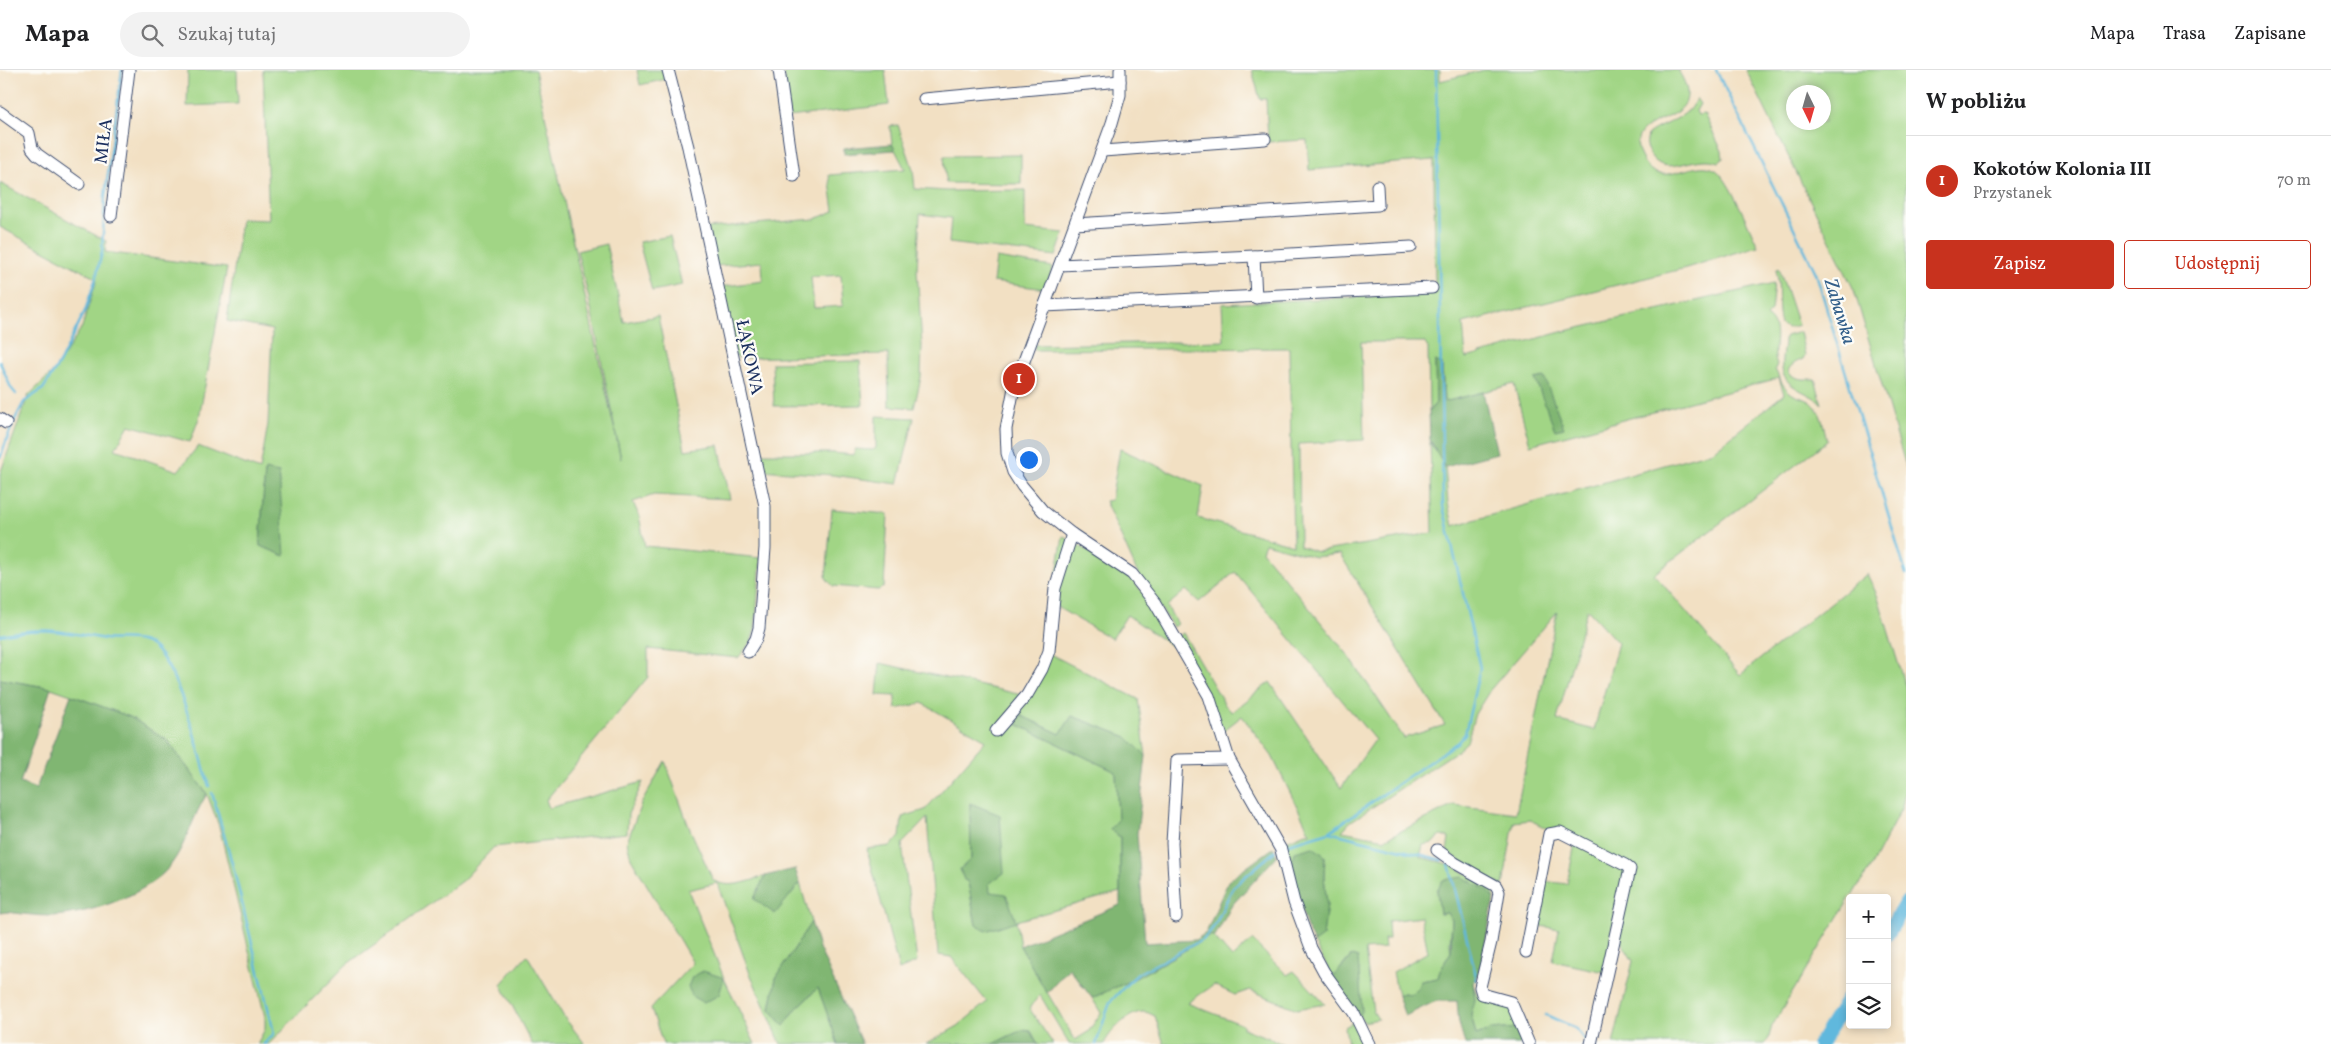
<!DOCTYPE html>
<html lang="pl">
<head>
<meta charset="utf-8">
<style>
  :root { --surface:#fff; --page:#f2f2f2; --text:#202124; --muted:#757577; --line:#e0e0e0; --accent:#c8321e }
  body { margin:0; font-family:Vollkorn,serif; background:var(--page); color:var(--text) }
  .controls { position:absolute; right:15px; bottom:15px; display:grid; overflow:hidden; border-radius:5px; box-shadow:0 2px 8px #0003 }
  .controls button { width:45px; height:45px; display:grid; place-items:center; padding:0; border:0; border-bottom:1px solid var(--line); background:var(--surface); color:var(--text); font:25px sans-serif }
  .compass { position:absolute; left:1786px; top:15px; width:45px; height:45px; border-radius:50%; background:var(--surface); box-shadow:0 2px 8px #0003; rotate:175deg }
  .you { position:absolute; left:1028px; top:389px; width:18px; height:18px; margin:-12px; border:4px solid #fff; border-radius:50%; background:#1a73e8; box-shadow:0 0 0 8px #1a73e833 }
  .badge { display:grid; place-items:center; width:32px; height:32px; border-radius:50%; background:var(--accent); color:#fff; font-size:16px; font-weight:700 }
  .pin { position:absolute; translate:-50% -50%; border:2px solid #fff; box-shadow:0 1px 5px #0006 }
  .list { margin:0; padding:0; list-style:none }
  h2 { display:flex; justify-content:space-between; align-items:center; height:65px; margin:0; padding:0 20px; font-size:21px }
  h2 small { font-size:16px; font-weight:400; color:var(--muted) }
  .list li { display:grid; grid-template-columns:32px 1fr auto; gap:15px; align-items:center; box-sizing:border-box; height:90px; padding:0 20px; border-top:1px solid var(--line) }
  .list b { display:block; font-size:19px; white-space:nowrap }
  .list p { margin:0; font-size:16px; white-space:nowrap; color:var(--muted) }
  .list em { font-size:16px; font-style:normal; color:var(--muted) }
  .actions { display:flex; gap:10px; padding:15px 20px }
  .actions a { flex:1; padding:11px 0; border:1px solid var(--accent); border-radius:5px; text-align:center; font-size:18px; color:var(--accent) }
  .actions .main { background:var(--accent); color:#fff }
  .icon { flex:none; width:28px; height:28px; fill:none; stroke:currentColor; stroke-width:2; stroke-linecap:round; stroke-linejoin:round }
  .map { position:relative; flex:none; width:1906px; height:974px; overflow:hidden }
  header { display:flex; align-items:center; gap:30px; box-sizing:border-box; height:70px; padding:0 25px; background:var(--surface); border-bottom:1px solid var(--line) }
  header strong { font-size:24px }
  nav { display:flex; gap:28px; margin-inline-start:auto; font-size:18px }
  .search { width:350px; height:45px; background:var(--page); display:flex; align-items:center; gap:12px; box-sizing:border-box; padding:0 18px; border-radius:28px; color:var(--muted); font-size:19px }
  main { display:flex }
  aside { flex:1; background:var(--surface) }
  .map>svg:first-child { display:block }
  .green { fill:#a1d585; stroke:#5e8272; fill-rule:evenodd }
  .forest { fill:#80b672; stroke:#4e7268 }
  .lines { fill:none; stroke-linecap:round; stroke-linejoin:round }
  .stream { stroke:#60b8dd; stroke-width:2.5 }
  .river { stroke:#60b8dd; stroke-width:15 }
  .minor-casing { stroke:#3b4a6d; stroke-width:13 }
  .minor { stroke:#fff; stroke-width:11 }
  .labels { text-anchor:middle; stroke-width:4.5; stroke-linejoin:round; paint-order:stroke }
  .street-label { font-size:18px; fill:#1b2f5e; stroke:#fdfcf7 }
  .water-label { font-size:19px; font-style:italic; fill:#335f8a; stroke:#fdfcf7 }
</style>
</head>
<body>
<header>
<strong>Mapa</strong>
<div class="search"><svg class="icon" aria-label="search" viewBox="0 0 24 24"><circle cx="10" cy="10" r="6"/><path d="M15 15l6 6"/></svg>Szukaj tutaj</div>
<nav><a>Mapa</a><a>Trasa</a><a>Zapisane</a></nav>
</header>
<main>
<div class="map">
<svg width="1906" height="974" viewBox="0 0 1906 974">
  <rect width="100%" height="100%" fill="#fdfcf7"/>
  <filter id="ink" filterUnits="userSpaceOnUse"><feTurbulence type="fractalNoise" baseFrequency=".02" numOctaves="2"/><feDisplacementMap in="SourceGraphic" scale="10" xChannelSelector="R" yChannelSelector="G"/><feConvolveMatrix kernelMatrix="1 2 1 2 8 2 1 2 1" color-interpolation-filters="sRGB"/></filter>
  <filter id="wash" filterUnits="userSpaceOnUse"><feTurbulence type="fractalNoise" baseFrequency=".0096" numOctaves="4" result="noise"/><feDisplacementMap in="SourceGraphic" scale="20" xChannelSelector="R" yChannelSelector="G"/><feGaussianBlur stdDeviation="1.12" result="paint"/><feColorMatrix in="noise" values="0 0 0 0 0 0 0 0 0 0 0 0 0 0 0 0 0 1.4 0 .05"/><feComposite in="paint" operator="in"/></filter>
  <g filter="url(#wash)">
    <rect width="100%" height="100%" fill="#f2e0c3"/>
    <g class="green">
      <path d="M188,0H237L238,34L187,36Z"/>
      <path d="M263,0H535L621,389L589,229L577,181L606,174L624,252L658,246L685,380L719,375L730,429L654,425L633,432L639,446L645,476L761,488L755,559L751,572L738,588L648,579V607L546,730L549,738L643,712L628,744L627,763L494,777L463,810L346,895L269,974H257L265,959V947L219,756L207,724L167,670L130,647L71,625L51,618L0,609V404L28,326L56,299L82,257L97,209L0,157V113L106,171L105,182L227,198L199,348L190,372L129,355L115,379L178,401L198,376L260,400L268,354L272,260L227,251L241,149L269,150ZM265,401L279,403L260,476Z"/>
      <path d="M637,0H665L667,9L640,15Z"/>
      <path d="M784,0H885L889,35L789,47Z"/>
      <path d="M1252,0H1440V11L1484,0H1678C1682,7 1688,17 1687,25C1687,55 1622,46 1641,87C1659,125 1692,86 1716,100C1729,108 1750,160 1758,176L1686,198L1463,253L1466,288L1561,262L1774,213L1771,241L1766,246C1784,258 1770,279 1777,294L1775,299C1780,310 1785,321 1796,326C1801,328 1807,329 1811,332C1822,341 1824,358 1827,371L1654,504L1740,605L1867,504L1878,527L1906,619V718L1902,737L1868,802L1850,828L1772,956L1768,970L1764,974H1613L1633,891L1617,865L1632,801L1530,750L1514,752L1503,816L1470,798L1447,782L1449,767L1439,766L1433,773L1423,775L1420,787L1452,795L1494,820V829L1443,810L1437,821L1440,844L1447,843L1452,850L1450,874L1451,882L1440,900L1438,908L1421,911L1417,919L1411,924L1404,923L1398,926L1393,902L1428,882L1421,847L1388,851L1389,869H1384L1385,878L1365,880L1373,941L1378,949L1364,952L1359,946L1351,886L1333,907L1314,873L1327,835L1324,806L1325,786L1290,800L1282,773L1305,763H1310L1272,686L1242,646L1223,661L1178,566L1183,563L1225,635L1232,642L1270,612L1341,718L1375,670L1235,502L1199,532L1186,520L1167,536L1177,554L1173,557L1137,502L1105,431L1111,430L1120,379L1203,416L1198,448L1293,475L1289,278L1035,280L1034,275L1224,271L1222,234L1435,223L1434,90L1309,100L1307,70L1268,72L1266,29H1260ZM1424,272L1428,278L1429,341L1436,333L1435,291L1442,294L1444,332L1514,314L1530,375L1779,308L1784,324L1713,381L1453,456L1448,433L1445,397L1430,372L1433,463L1317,482L1300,476L1299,374L1364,370L1361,272ZM1265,473L1315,487L1340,484L1445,655L1404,668L1348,585L1262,481ZM1587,539L1618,573L1594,660L1557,650ZM1557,542L1516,743L1454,735L1385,769L1342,761L1350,752L1457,681L1467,672L1475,644L1490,620Z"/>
      <path d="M1746,0H1906V397L1854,220ZM1794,22H1824V52H1794Z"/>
      <path d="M1696,28L1700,34L1696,41L1698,45L1704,44L1722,81L1723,89L1719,92C1689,82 1662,115 1646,77L1648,64C1665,51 1688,50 1696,28Z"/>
      <path d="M898,55L913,99L915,119L947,121L1025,120V159L1064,163L1056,186L949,173L951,148L920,144L917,200L922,275L921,307L914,338L889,336L888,284L740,288L735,286L719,217L763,211L762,192L716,196L707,158L815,149L834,141L829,105L905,99L892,74L890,56ZM841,205L843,236L814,238L811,207Z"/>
      <path d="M1021,85V114L946,113L944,86Z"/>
      <path d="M670,166L682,215L652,221L639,172Z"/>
      <path d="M996,188L1053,197L1045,219L993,212Z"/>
      <path d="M1779,198L1798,255L1788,258L1781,255C1776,236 1781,219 1776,200Z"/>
      <path d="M1800,262L1805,285L1803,289C1795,292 1780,301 1795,307C1801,310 1809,309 1815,309L1822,334C1812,323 1791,320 1784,306C1779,296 1784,280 1784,269L1786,266Z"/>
      <path d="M860,291L863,335L774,336L772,293Z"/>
      <path d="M876,346L914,348L898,414L833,405L760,400L757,386L763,383H834L854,385L855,379L873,380L876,378Z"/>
      <path d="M832,439L888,444L884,517L878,520L833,516L826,508Z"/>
      <path d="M1063,466L1125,503L1143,522L1176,579L1127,545L1112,569L1055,536L1050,584L1138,629L1146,686L1127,667L1072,646L1060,664L1018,644L1012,652L1116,702L1118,750L1110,759L1120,767V822L1016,851L1020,876L1075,970L1088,962L1101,943L1092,928L1134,909L1212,865L1232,888L1252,870L1287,905L1294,901L1325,934L1297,939L1250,920L1235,925L1214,915L1187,933L1243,955V958L1284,974H1164L1155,946C1152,945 1148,942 1144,942C1130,941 1109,962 1104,974H1069L1040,925L1029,938L1053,974H1038L1031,961L1022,960L992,974H926L958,956L987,932L951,887L938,885L927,748L902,774L917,892L899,900L867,779L890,776L900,767L902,747L925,740L986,670L922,633L896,639L895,626L877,625L880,593L1022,625L1042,589ZM970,733L990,823L976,855L968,812L971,790Z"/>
      <path d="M665,691L689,757L713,810C728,820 750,811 765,806L754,829L775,843L800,813L811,852L776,908L770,939L784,956L796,939L818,918L838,974H781L749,901L717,813L688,820L724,908L755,974H663L651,938L693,893L631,788L627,772L641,734Z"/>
      <path d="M1575,773L1625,799L1618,834L1614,843L1615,844L1605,902L1553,891L1559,859L1534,855L1543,811L1567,814Z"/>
      <path d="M527,885L564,947L585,974H532L501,914Z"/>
      <path d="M1473,913L1477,926L1510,936L1519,958L1490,960L1476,965L1471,943L1475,931Z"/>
      <path d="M1355,951L1365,974H1348L1345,957Z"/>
    </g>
    <g class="forest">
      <path d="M892,74L895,80L844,84V78Z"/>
      <path d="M1435,291L1442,294L1444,332L1483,322L1497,383L1445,397L1430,370L1429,341L1436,333Z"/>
      <path d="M1544,307L1564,358L1555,360L1535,309Z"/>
      <path d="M265,400L279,403L285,486L260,476Z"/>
      <path d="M0,609L51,618L20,713L36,719L71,625L130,647L167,670L207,724C192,747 187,774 170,796C147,825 89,844 53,846C37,846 22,844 7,842L0,843Z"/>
      <path d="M1018,644L1060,664L1072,646L1127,667L1146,686L1137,764L1145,873L1195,870L1206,863L1228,811L1273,778L1277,786L1232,835L1214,868L1212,865L1134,909L1092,928L1069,898L1047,923L1020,876L1120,835V767L1110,759L1118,750L1116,702L1012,652Z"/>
      <path d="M970,733L1000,745L1004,803L989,813L990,822L1006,824L1016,851L986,861L976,855L968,812L964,810L960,799L971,789Z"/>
      <path d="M1313,777L1325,786L1324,806L1327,835L1323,866L1314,873L1307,858L1290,800L1295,782Z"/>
      <path d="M795,799L800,813L775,844L754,829L765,806Z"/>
      <path d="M1463,807L1488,821L1494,829L1479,905L1473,913L1475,931L1471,944L1476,965L1490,960L1519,958L1525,971L1519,974H1465L1459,954L1457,931H1436L1405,946L1398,926L1404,923L1411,924L1417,919L1421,911L1438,908L1440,900L1451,882L1452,850L1447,843L1440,844L1437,820L1443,810Z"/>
      <path d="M811,852L819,878L862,974H838L818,918L796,939L784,956L770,939L776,908Z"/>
      <path d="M1352,886L1358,888L1362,941L1359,946L1333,907Z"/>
      <path d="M703,901L724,908L719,925L704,933L693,927L688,917L692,907Z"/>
      <path d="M1022,960L1030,961L1038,974H992Z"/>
    </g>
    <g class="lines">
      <g class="stream">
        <path d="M1716,0L1816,203L1906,504"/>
        <path d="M0,292L11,318L16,324"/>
        <path d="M0,388L13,353L24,332L43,319L60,292L85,241L95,211L102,182L105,126L122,0"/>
        <path d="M0,565C44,556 63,562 105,569C119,571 134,567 147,573C176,585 200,685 209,716"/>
        <path d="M212,723L232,793L272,954L274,964L264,974"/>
        <path d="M1329,762L1442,790"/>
        <path d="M1285,775L1329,762L1458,672L1465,664L1480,598L1443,436L1436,0"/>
        <path d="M1449,794L1477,910"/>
        <path d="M1546,945L1575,958L1587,973"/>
        <path d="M1096,974L1110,932L1129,912L1139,903L1204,869L1215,855L1233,817L1275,781"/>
      </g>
      <g class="river">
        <path d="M1887,864L1906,833"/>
        <path d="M1820,974L1850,925"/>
      </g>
    </g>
  </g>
  <g filter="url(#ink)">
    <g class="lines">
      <defs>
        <g id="minor">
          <path d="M668,0L688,77L765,436V478L759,558L756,569L748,582"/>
          <path d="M779,0L794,106"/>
          <path d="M1120,0V25L1112,53L1014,318L1006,359L1007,383L1013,402L1022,416L1043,441L1072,464L1132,504L1155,533L1209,626L1229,689L1281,780L1294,832L1311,878L1324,902L1354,943L1369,974"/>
          <path d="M924,29L1120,11"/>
          <path d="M0,42L29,63L32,78L37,84L79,114"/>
          <path d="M1103,81L1265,69"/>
          <path d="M111,146L129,0"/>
          <path d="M1075,154L1378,135L1377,116"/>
          <path d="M1060,195L1254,186"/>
          <path d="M1256,228L1254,186L1411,177"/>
          <path d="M1044,236L1432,218"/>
          <path d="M0,349L6,353"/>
          <path d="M996,661L1027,625L1042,599L1049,581L1055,518L1072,464"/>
          <path d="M1437,780L1455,793L1496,816L1499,822L1491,872L1480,917L1482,924L1511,932L1529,974"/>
          <path d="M1176,847L1172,773L1177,690L1229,689"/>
          <path d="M1526,882L1549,764L1560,762L1625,795L1630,799L1591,974"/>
        </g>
      </defs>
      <use href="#minor" class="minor-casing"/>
      <use href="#minor" class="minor"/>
    </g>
  </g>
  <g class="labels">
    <g class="street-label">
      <text transform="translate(103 71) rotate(-83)" y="6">MIŁA</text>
      <text transform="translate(750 287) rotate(78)" y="6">ŁĄKOWA</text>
    </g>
    <g class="water-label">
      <text transform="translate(1841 241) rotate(73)" y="7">Zabawka</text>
    </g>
  </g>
</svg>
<div class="controls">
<button>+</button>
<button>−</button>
<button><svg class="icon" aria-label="layers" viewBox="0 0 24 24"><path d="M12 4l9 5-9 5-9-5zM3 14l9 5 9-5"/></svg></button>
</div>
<svg class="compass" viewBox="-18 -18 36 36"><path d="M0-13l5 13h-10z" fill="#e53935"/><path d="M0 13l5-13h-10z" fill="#757577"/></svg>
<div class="you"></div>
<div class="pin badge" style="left:1019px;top:309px">1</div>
</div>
<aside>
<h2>W pobliżu<small></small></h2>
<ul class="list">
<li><span class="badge">1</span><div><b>Kokotów Kolonia III</b><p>Przystanek</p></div><em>70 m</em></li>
</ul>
<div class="actions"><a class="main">Zapisz</a><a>Udostępnij</a></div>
</aside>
</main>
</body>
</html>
